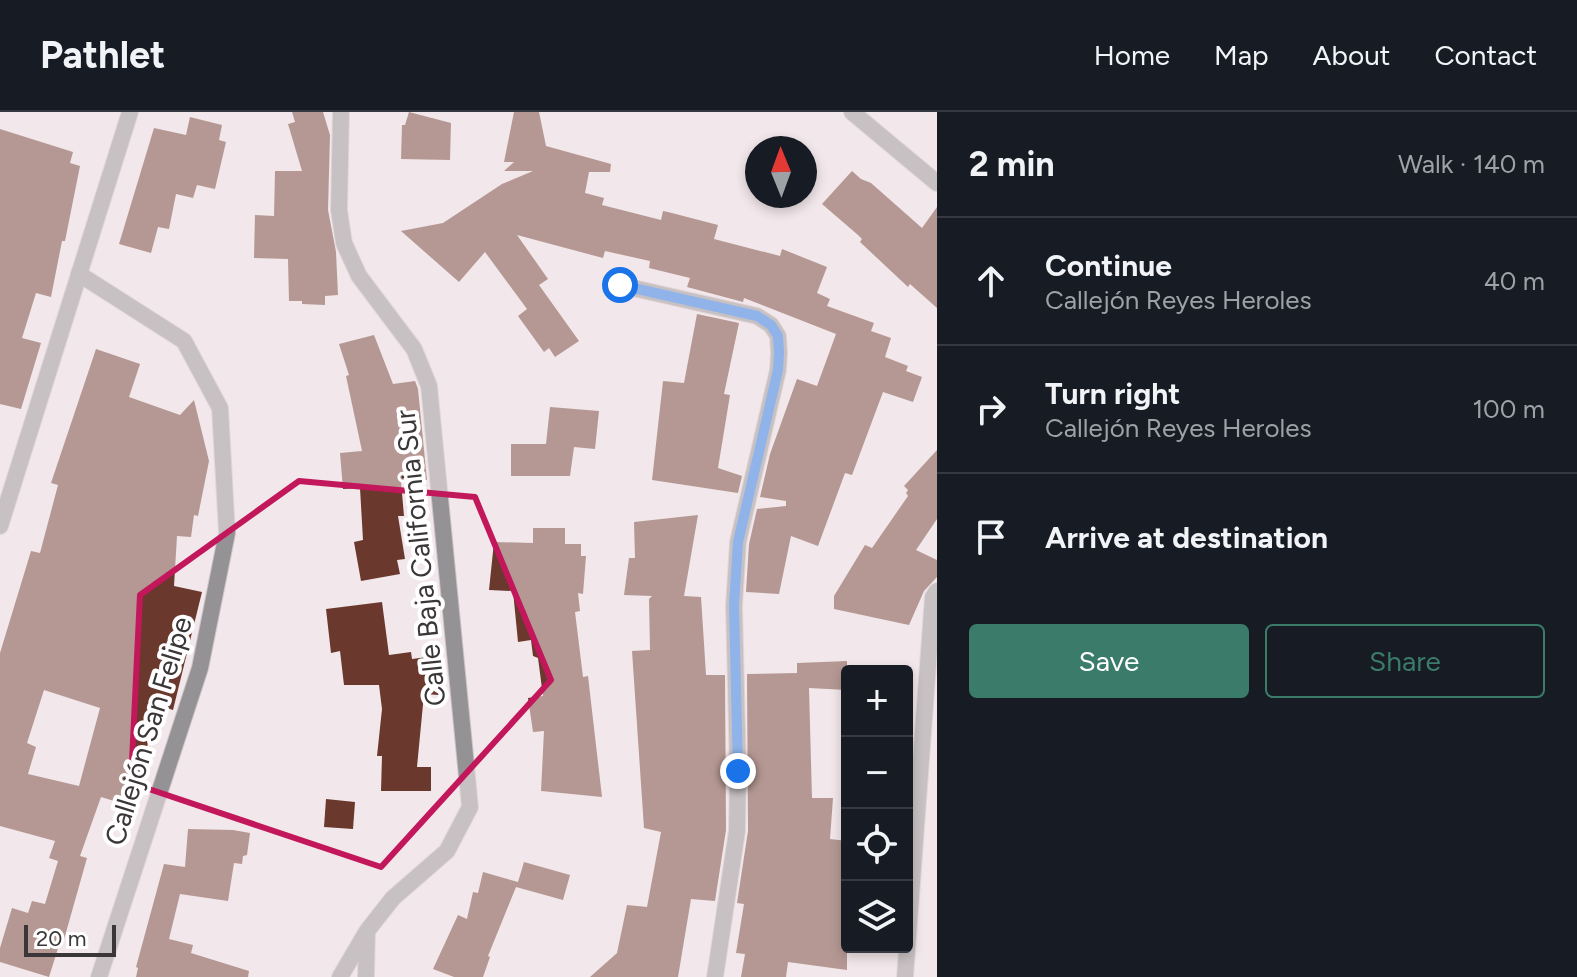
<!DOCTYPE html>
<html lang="en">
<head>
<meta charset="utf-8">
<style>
  :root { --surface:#171b24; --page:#20242c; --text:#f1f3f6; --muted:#9ea1a6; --line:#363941; --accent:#3a7b6a }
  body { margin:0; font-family:Figtree,sans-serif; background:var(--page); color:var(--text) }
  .controls { position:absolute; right:24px; bottom:24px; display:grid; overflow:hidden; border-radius:8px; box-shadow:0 4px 12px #0003 }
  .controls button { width:72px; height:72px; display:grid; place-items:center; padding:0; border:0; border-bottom:2px solid var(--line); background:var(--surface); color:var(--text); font:40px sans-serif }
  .compass { position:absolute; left:745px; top:24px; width:72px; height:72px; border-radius:50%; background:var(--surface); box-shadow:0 4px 12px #0003; rotate:359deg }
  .scale { position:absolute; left:24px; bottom:20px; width:92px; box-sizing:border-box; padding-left:8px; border:4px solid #3b3637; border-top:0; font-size:22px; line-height:28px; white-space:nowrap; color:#3b3637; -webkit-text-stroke:6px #fff; paint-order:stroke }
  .stop { position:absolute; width:24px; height:24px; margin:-18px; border:6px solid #1a73e8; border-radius:50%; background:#fff }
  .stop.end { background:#1a73e8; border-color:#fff; box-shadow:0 2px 8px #0008 }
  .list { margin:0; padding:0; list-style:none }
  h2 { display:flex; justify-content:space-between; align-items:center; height:104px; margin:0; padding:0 32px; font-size:34px }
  h2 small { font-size:26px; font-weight:400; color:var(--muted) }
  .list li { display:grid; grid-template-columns:52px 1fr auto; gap:24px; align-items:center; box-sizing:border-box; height:128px; padding:0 32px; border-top:2px solid var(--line) }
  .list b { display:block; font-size:30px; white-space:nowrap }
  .list p { margin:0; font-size:26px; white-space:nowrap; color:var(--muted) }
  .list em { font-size:26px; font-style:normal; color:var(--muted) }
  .actions { display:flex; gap:16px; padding:24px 32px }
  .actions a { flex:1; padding:18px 0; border:2px solid var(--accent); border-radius:8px; text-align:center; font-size:28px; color:var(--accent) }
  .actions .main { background:var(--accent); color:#fff }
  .icon { flex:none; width:44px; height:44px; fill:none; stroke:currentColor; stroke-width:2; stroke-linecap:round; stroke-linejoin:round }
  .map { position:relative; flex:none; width:937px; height:865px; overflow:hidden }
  header { display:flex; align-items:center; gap:48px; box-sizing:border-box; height:112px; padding:0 40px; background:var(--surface); border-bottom:2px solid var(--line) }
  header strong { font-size:38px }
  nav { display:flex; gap:44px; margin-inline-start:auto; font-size:28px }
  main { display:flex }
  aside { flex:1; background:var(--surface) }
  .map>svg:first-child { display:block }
  .building { fill:#6a382c; fill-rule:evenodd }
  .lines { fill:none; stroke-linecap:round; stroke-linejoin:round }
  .street-casing { stroke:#cdc4c6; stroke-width:18 }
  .street { stroke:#959295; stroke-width:16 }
  .route { stroke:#1a73e8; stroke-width:10 }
  .marked { fill:none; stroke:#c2185b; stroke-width:6; stroke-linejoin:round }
  .labels { text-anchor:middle; stroke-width:8; stroke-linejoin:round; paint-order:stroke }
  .street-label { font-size:28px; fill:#3b3637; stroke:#fff }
</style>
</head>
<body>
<header>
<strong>Pathlet</strong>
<nav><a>Home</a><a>Map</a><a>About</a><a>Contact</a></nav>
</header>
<main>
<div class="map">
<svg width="937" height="865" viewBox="0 0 937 865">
  <rect width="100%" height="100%" fill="#f2e7ea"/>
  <g class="building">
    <path d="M292,0H323L330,23L328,98L336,140L338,183L325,184V193L302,192V189H289L288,147L254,146L255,103L274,104L275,59H302L288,12L295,10Z"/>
    <path d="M409,0L451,11L450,48L401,47L402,13H405Z"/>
    <path d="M514,0H539L546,34L611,52L610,60H589L585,81L604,86L602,93L661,108L663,99L668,100L718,113L714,127L780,144L782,137L827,155L817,181L830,187L827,194L874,211L871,219L891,226L885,245L908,254L906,259L922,265L913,290L883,280L852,363L845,361L818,434L791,424L779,482L746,480L749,432L757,397L786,394V389L760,385L770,342L797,267L817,274L836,222L744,186L743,190L687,175L690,166L649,156L650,149L605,139L603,146L517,123L548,167L539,173L579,229L555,245L549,236L544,240L518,204L527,197L485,140L459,170L401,119L443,111L502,72L533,59H504L514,50H504Z"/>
    <path d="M190,5L222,13L219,28L226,30L215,77L197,73L193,86L176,82L169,117L158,115L151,141L119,132L154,16L186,23Z"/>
    <path d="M0,17L73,40L70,51L80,54L65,129H62L51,185L36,181L22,226L41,231L21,297L0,292Z"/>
    <path d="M852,59L861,67L871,71L922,116L937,95V196L910,172L908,175L860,130L862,127L858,123L822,92Z"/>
    <path d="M697,202L739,211L724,282L730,283L718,356L742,364L738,381L652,368L663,269L684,271Z"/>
    <path d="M374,223L393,272L415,269L418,277L427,368L401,370L404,404H398L405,447L397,448L400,462L361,469L354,430L363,428L360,376L343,377L340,341L362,339L346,264L349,263L339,232Z"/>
    <path d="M96,237L140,252L129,285L180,303L194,288L209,349L198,404L194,403L191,425L177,424L174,474L202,480L173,598L158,593L138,669L131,667L124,692L101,685L80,744L87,746L63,831L60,830L49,865L0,850V836L12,796L28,801L32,789L45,792L58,749L49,746L55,729L0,714V541L31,439L40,441L58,373L51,371ZM44,578L100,596L79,674L28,662L36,635L27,631Z"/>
    <path d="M550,295L599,299L595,337L574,335L570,364H511V332H546Z"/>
    <path d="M937,338V407L916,438L937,448V465L924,479L909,513L834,497V484L865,433L872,436L908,384L906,381L908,378L904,374Z"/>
    <path d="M698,403L684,484L701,485L706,563H725L726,718L715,789L691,787L678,865H590L617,841L627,793L647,795L661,720L644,716L632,539L650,538L649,487L652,484L624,483L629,446H635L634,410Z"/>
    <path d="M533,416H565V432H581V444H586L583,482L578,481L580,499L575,500L583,565L588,564L602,685L541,679L544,619L533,620L528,586L543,584L538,546L533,544L531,528L518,530L513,479L489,478L494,430L533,431Z"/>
    <path d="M382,490L389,543L411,540L412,547L435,544L439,583L424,582L417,655H431V679H381L382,644H377L382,597L379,573H344L340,539L331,541L326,497Z"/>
    <path d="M847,549V578L809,576L812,686H833L830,727L847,729V858L788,850L786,865H741L745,842L736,841L744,792L737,791L748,719L747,562L797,561V551Z"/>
    <path d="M326,687L355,690L353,717L324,715Z"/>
    <path d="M188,717L233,718L250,721L247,743L243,744L242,752L234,751L228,789L180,782L169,827L193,833L191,841L249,859L248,865H136L138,856L136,855L164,752L185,755Z"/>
    <path d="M524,750L570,763L563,788L516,775L488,844L490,845L483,865H454L433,857L458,803L467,807L473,780L478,781L483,760L518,770Z"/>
  </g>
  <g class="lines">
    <defs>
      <g id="street">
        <path d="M852,0L937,71"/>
        <path d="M79,162L184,229L220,296L227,421L200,556L99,865"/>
        <path d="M620,173L757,204L771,213L778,224L779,241L778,258L738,430L734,494L738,659L737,719L715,865"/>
        <path d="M0,414L130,0"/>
        <path d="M340,865L367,819L393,786L447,739L470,695L429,274L414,237L359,164L344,131L339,98L341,0"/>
        <path d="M366,865L367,821"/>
        <path d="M905,865L933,485L937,479"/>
      </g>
    </defs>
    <use href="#street" class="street-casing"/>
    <use href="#street" class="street"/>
  </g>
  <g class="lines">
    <path class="route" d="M620,173L757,204L771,213L778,224L779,241L778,258L738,430L734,494L738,659"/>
  </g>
  <path d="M0 0H937V865H0ZM299,369L475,385L551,568L381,755L131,671L140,483Z" fill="#f2e7ea" fill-opacity=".55" fill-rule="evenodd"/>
  <path class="marked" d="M299,369L475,385L551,568L381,755L131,671L140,483Z"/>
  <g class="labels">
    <g class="street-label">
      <text transform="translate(420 446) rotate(-96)" y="10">Calle Baja California Sur</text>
      <text transform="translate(148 619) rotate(-73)" y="10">Callejón San Felipe</text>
    </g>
  </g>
</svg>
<div class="controls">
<button>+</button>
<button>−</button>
<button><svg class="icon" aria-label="locate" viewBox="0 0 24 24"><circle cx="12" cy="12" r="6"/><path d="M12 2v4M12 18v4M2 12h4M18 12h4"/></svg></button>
<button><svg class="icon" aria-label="layers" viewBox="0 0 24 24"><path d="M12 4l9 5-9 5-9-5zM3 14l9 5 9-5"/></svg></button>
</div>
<svg class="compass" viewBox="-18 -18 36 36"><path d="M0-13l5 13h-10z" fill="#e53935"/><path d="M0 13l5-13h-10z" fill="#9ea1a6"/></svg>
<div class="scale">20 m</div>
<div class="stop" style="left:620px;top:173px"></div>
<div class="stop end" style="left:738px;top:659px"></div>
</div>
<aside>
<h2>2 min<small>Walk · 140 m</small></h2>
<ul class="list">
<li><svg class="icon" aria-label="ahead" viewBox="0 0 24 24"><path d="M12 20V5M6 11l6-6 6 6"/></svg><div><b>Continue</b><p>Callejón Reyes Heroles</p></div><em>40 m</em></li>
<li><svg class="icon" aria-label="right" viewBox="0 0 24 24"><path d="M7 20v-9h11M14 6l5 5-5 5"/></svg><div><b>Turn right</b><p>Callejón Reyes Heroles</p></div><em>100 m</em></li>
<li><svg class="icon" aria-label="arrive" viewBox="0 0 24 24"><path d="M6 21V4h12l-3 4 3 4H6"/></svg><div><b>Arrive at destination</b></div></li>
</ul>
<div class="actions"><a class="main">Save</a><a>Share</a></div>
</aside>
</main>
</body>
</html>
